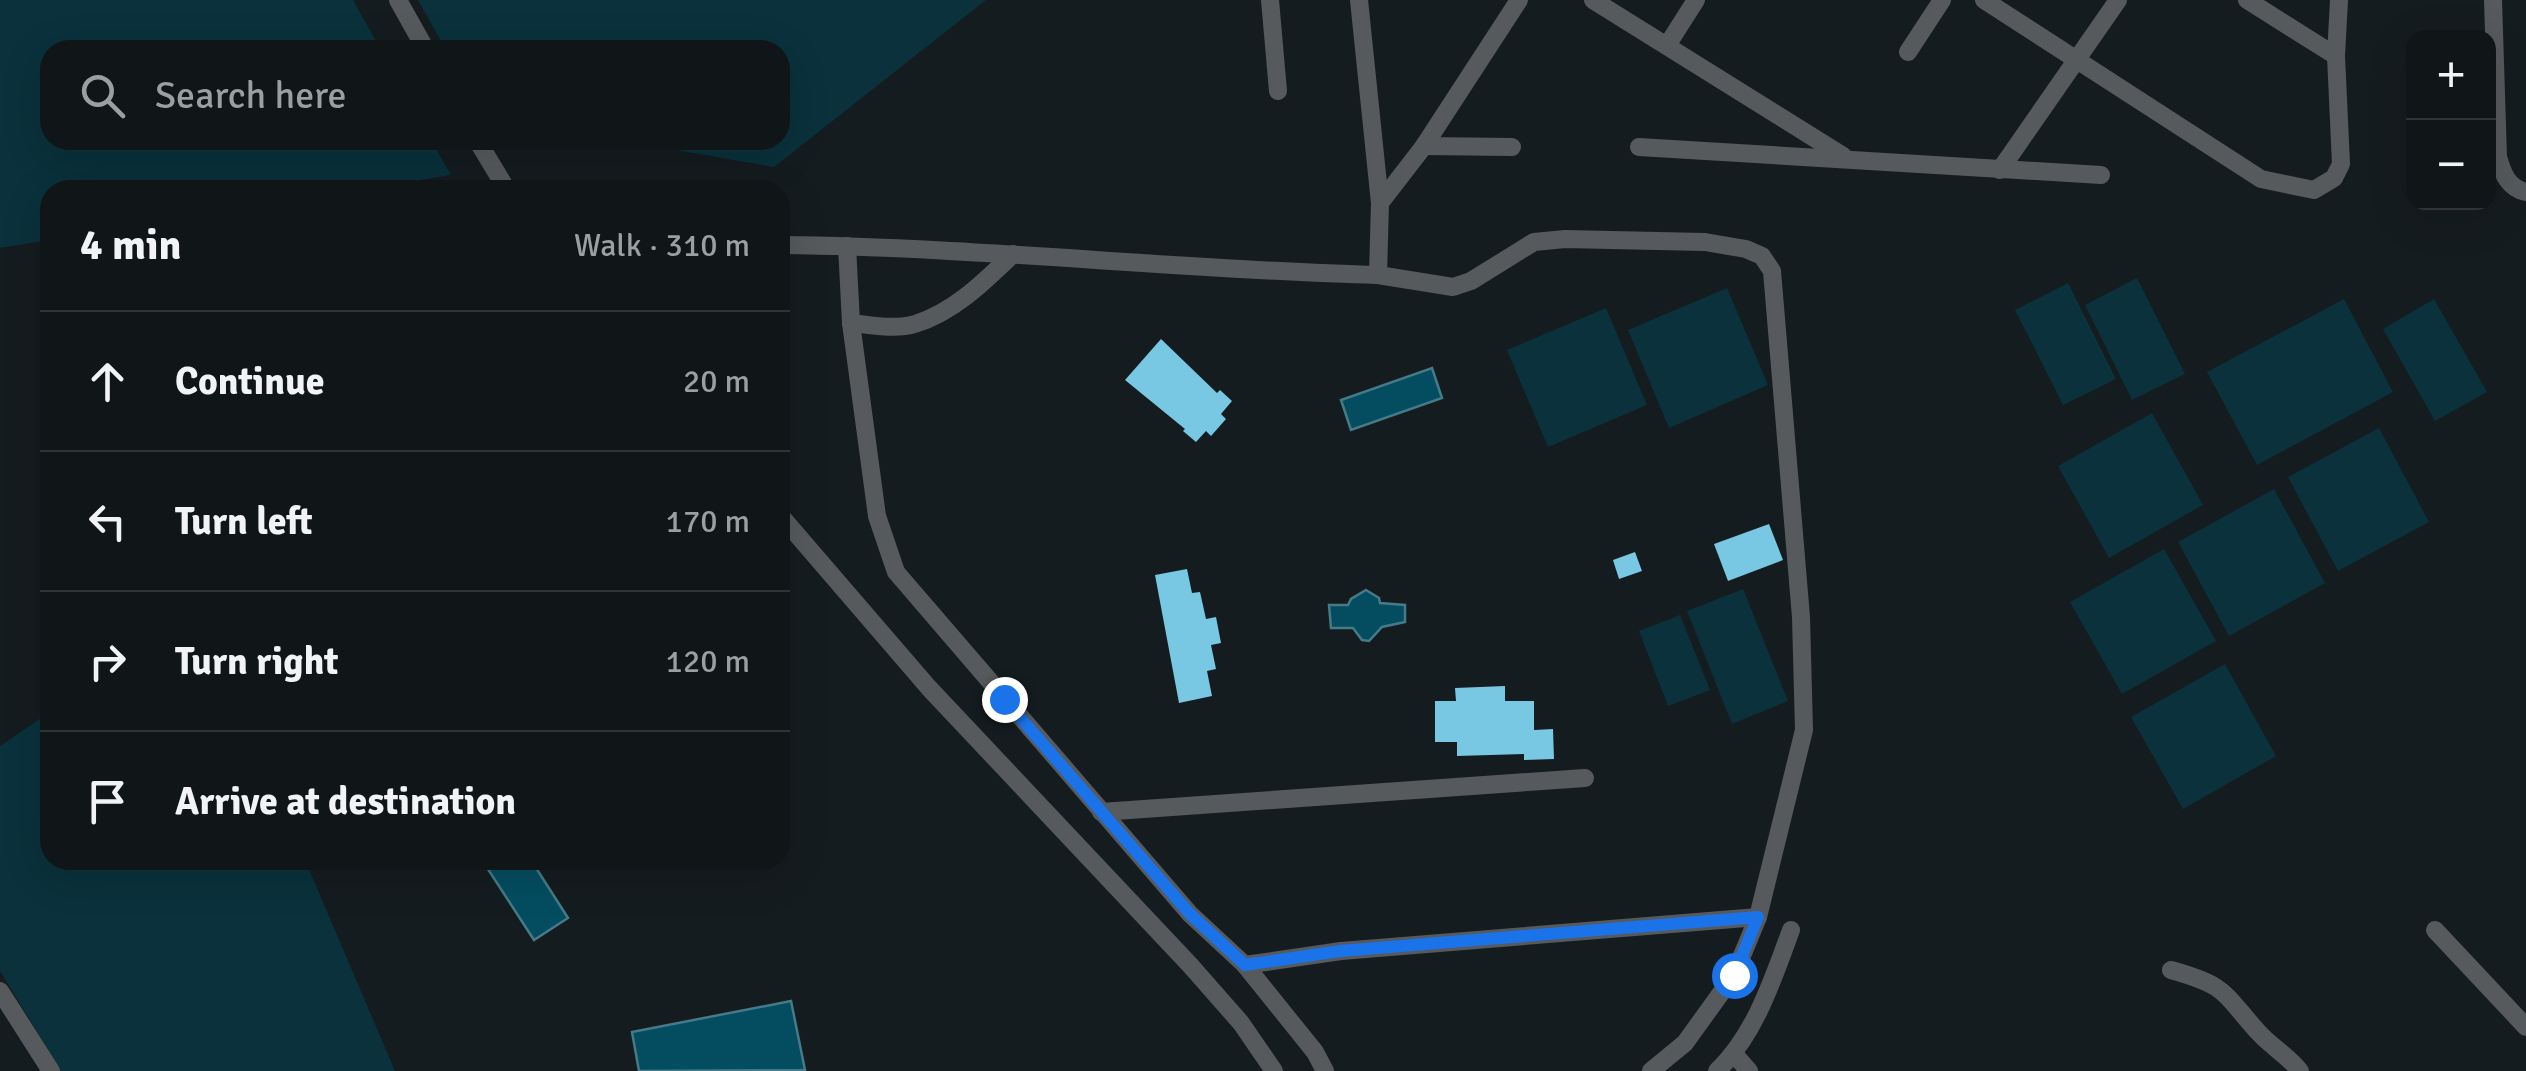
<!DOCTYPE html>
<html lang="en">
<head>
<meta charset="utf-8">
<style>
  :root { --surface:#101517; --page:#1e2224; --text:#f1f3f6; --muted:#9c9fa1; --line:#303436 }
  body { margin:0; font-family:Signika,sans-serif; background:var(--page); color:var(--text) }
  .controls { position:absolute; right:30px; top:30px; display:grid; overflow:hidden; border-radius:20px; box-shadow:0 10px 40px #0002 }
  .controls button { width:90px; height:90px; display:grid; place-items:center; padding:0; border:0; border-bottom:2px solid var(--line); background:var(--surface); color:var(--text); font:50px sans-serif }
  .stop { position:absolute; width:30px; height:30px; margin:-22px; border:8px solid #1a73e8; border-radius:50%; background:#fff }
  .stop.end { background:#1a73e8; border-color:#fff; box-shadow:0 2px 10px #0008 }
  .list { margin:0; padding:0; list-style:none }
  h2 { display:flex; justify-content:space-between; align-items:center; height:130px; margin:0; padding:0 40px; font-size:42px }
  h2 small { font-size:32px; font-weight:400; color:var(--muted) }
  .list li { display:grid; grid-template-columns:65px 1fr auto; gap:30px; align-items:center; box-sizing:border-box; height:140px; padding:0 40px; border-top:2px solid var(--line) }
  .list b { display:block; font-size:38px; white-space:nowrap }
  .list em { font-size:32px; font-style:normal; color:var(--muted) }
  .icon { flex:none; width:55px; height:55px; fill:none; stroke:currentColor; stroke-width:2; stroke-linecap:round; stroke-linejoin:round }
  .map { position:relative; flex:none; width:2526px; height:1071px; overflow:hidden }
  .search { position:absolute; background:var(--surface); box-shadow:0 10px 40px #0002; left:40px; top:40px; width:750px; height:110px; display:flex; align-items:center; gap:25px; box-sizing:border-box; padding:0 35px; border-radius:30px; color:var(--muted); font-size:38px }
  .panel { position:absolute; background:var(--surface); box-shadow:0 10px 40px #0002; left:40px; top:180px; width:750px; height:690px; border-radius:30px }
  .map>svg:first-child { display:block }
  .green { fill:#0a313c }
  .water { fill:#044d60; stroke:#457a88; stroke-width:2.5 }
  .building { fill:#78c8e3 }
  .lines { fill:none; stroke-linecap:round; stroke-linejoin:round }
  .minor { stroke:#575a5c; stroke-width:18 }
  .route { stroke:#1a73e8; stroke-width:12 }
</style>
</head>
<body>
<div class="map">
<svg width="2526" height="1071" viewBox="0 0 2526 1071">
  <rect width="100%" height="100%" fill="#151c1f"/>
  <g class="green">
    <path d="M0,0H353L381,50H50V140H431L451,175L358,190H50V240L0,248Z"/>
    <path d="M418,0H986L774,167L618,140H780V50H446Z"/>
    <path d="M2137,278L2185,374L2132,400L2085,305Z"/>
    <path d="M2068,283L2116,379L2063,405L2015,310Z"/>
    <path d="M1727,288L1768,385L1669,428L1628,330Z"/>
    <path d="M2344,299L2393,392L2257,465L2207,372Z"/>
    <path d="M2434,299L2487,392L2435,421L2383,329Z"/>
    <path d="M1606,308L1647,405L1548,447L1507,350Z"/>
    <path d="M2152,413L2203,505L2109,558L2058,466Z"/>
    <path d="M2379,428L2429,522L2338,571L2288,477Z"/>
    <path d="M2274,489L2325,583L2229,636L2178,542Z"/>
    <path d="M2164,549L2216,641L2122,694L2070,602Z"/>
    <path d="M1743,589L1788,701L1732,724L1687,611Z"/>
    <path d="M1680,615L1710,690L1668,706L1639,631Z"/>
    <path d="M2225,664L2276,756L2183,809L2131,717Z"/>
    <path d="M50,712V860H305L395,1071H61L0,971V746Z"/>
  </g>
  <g class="water">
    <path d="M1432,368L1442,398L1351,430L1341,400Z"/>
    <path d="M1366,590L1379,598L1380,603L1405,605V622L1382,627L1369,641L1362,640L1353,628H1331L1329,605H1348L1351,599Z"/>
    <path d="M482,860H531L568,918L534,940Z"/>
    <path d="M791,1001L805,1070L639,1071L632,1032Z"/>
  </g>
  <g class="building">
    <path d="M1161,339L1217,393L1220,390L1232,401L1221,414L1226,419L1211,436L1206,431L1196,442L1183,431L1185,429L1125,380Z"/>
    <path d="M1769,524L1783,560L1728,581L1714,544Z"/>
    <path d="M1635,552L1642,571L1619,579L1613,560Z"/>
    <path d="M1187,569L1192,593L1200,592L1206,619L1216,617L1221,643L1211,645L1216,669L1207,671L1212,696L1179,703L1155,575Z"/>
    <path d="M1505,686V701H1534V730L1553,729L1554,759L1524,760V754L1457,756V742H1435V701H1456L1455,688Z"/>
  </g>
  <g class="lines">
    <g class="minor">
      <path d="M398,0L426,50"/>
      <path d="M1270,0L1278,91"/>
      <path d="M1593,0L1843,156"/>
      <path d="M1984,0L2261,179L2314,190L2334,178L2341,164L2336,56L2339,0"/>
      <path d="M2247,0L2336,56"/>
      <path d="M2493,0L2498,157C2503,174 2508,188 2526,192"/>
      <path d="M1668,44L1696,0"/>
      <path d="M1908,52L1942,0"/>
      <path d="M477,140L507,190"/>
      <path d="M1424,146L1512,147"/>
      <path d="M1639,147L2101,175"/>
      <path d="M2000,170L2118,0"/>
      <path d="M1380,203L1424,146L1519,0"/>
      <path d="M780,245C980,247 1179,270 1378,275L1380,203L1359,0"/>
      <path d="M847,246L851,323C871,325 895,330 915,324C954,312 985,281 1013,254"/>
      <path d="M1378,275L1453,287L1471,281L1534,242L1565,239L1705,242L1746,249L1762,256L1772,271L1801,617L1804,730L1758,917L1734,975L1685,1043L1651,1071"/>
      <path d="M851,323L877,516L896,572L1190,914L1245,965L1315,1052L1325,1071"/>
      <path d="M780,515L929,688L1190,965L1241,1023L1274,1071"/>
      <path d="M1101,812L1585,778"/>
      <path d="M2435,930L2526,1027"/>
      <path d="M1245,965L1341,951L1758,917"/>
      <path d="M2171,970C2228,986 2222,992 2259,1033C2272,1047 2288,1056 2300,1071"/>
      <path d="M0,991L51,1071"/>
      <path d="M1734,1054L1749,1071"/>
      <path d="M1717,1071C1755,1035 1773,979 1791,930"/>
    </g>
  </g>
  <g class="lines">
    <path class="route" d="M1004,699L1190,914L1245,965L1340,951L1758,917L1734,975"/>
  </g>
</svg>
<div class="controls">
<button>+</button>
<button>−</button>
</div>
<div class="stop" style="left:1734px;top:975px"></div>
<div class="stop end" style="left:1004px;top:699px"></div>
<div class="search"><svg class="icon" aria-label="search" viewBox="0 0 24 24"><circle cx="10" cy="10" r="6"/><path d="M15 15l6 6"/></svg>Search here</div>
<section class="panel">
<h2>4 min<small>Walk · 310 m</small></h2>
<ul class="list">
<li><svg class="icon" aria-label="ahead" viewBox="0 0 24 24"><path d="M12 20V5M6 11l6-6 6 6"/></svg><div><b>Continue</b></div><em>20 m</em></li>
<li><svg class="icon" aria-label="left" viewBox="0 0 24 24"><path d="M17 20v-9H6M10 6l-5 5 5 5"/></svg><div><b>Turn left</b></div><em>170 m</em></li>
<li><svg class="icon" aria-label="right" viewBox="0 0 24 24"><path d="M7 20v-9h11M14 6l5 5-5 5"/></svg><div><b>Turn right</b></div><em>120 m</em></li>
<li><svg class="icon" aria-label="arrive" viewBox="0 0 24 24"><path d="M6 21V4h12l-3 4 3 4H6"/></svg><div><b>Arrive at destination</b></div></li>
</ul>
</section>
</div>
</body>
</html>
